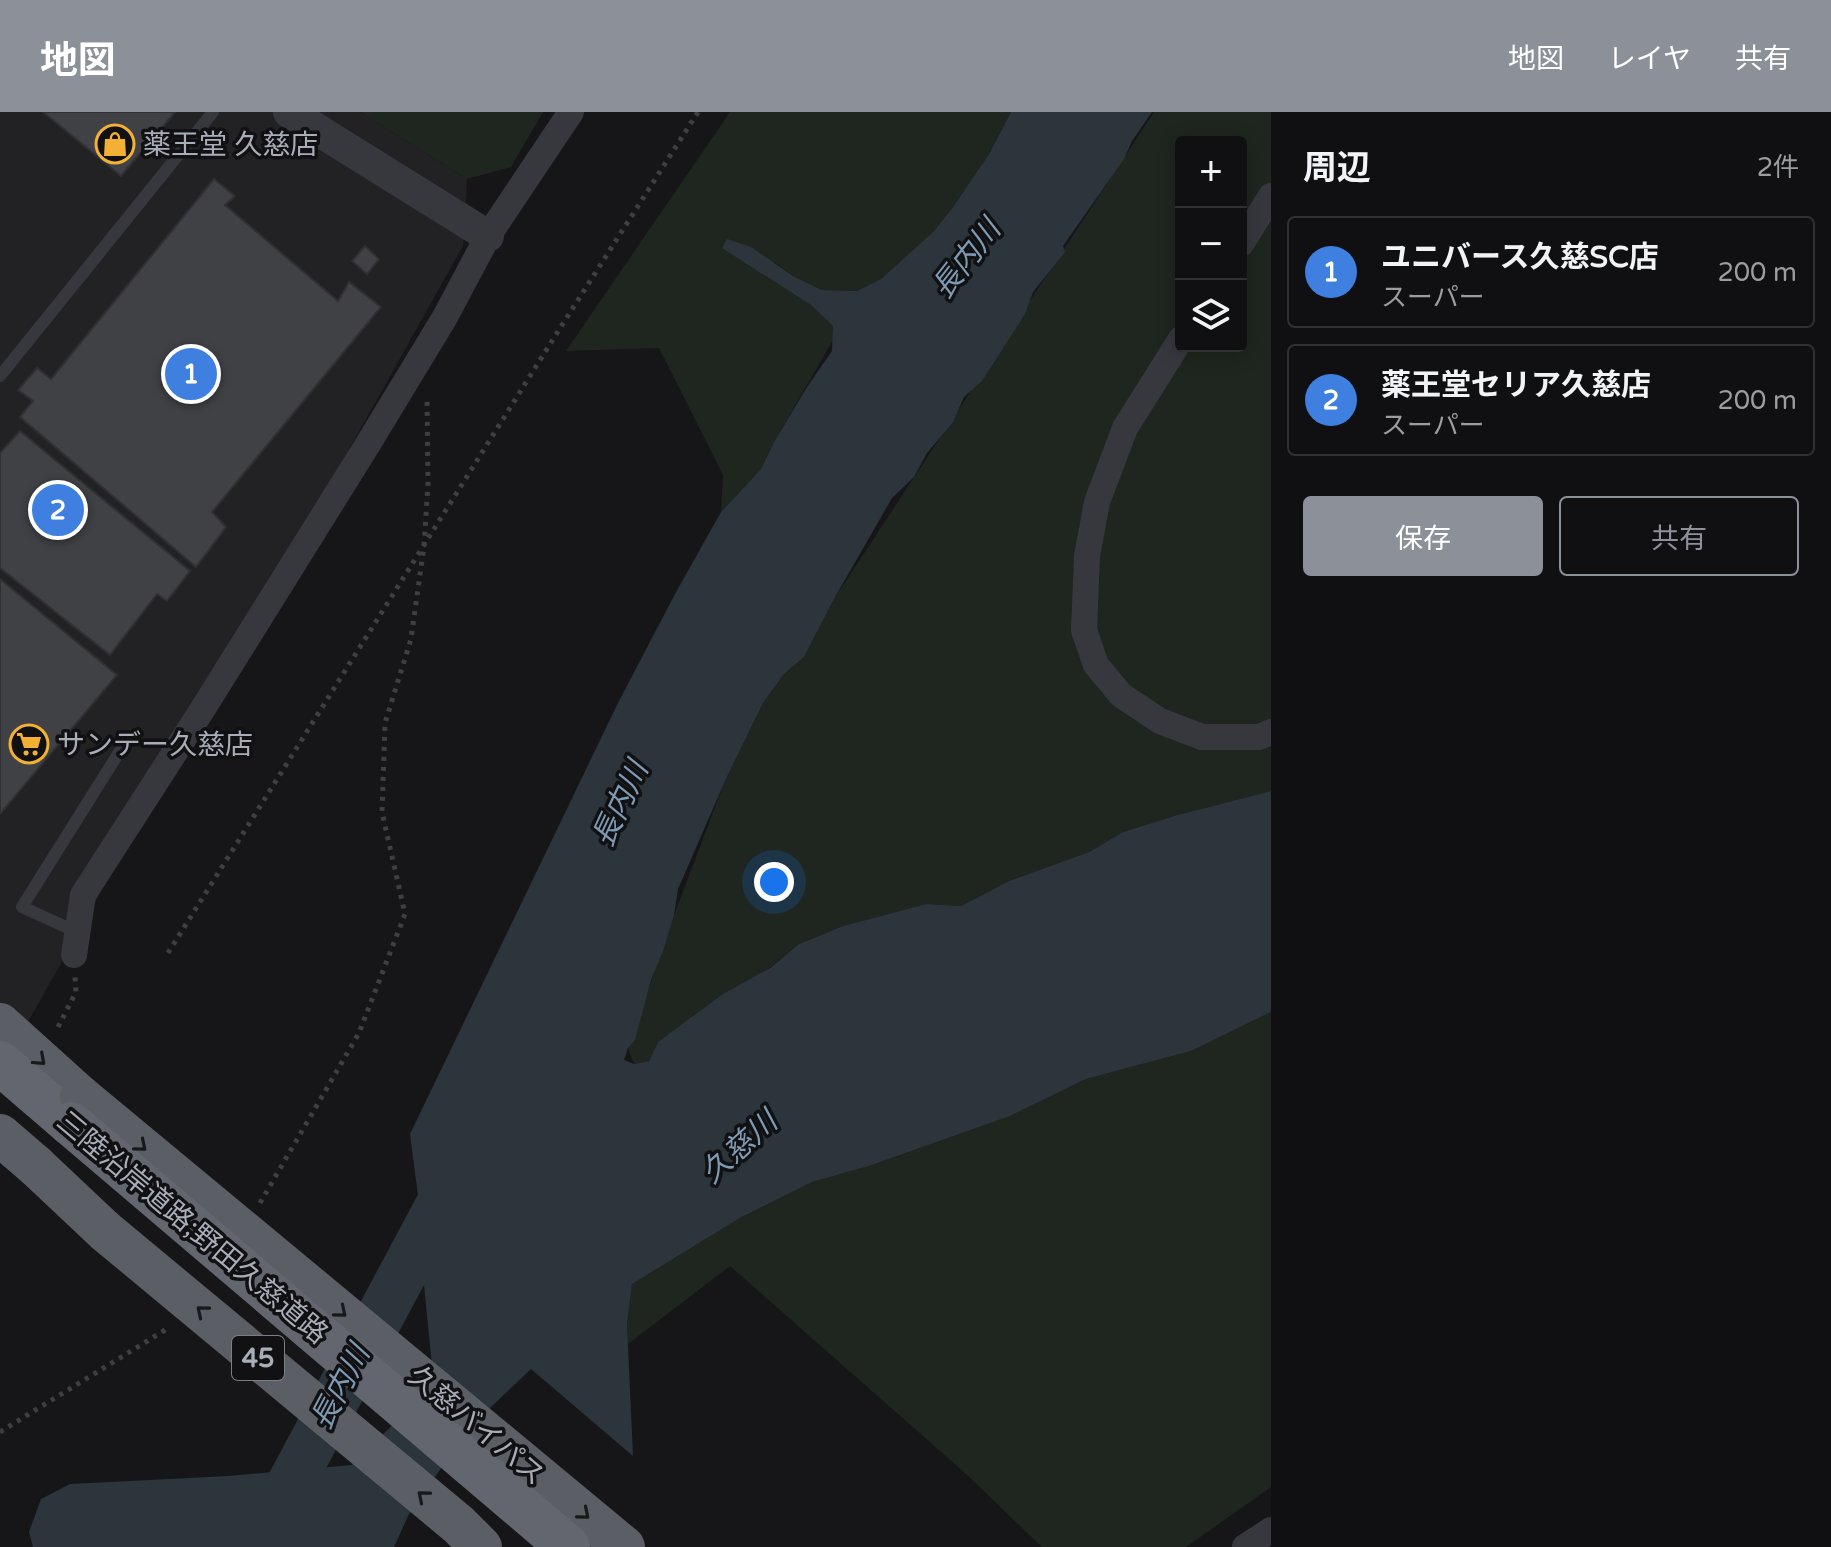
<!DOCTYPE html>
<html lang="ja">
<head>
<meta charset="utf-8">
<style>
  :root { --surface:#101012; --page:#19191b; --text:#f1f3f6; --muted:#9c9d9f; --line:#303032; --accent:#8c9099 }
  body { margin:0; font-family:"Varela Round","Noto Sans JP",sans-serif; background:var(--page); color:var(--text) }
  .controls { position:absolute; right:24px; top:24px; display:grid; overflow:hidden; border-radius:8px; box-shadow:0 4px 20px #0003 }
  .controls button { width:72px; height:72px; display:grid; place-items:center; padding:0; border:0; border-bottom:2px solid var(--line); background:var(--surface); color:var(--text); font:40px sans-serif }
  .you { position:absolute; left:774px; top:770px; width:28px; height:28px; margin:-20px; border:6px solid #fff; border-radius:50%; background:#1a73e8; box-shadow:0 0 0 12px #1a73e833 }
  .badge { display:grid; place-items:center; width:52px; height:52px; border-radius:50%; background:var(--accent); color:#fff; font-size:26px; font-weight:700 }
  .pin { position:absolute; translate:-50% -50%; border:4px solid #fff; box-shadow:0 2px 8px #0006 }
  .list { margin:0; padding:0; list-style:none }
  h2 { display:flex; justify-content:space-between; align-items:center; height:104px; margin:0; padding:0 32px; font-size:34px }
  h2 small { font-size:26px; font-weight:400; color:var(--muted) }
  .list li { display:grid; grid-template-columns:52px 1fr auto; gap:24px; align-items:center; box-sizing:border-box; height:112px; margin:0 16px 16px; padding:0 16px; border:2px solid var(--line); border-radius:8px }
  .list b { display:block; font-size:30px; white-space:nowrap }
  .list p { margin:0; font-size:26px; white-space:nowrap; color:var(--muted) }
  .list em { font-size:26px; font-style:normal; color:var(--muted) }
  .actions { display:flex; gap:16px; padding:24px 32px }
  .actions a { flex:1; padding:18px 0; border:2px solid var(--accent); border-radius:8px; text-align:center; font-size:28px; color:var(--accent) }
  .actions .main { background:var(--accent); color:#fff }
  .icon { flex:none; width:44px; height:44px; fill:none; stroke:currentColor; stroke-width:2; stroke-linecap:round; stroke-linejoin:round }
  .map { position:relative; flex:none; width:1271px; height:1435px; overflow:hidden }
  header { display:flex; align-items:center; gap:48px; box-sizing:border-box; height:112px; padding:0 40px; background:var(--accent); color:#fff }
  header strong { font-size:38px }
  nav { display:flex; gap:44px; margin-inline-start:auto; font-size:28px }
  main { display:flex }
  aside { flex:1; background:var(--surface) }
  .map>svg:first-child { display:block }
  .built { fill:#222225 }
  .green { fill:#1e261f; fill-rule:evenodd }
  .water { fill:#2c353c }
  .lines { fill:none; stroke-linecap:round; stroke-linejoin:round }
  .river { stroke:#2c353c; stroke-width:48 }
  .building { fill:#404145; stroke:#303034; stroke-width:2 }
  .path { stroke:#3d3f44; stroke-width:5; stroke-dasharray:4 6; stroke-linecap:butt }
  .service { stroke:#37383d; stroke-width:12 }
  .minor { stroke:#37383d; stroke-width:26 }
  .tertiary { stroke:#37383d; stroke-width:32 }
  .trunk { stroke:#5b5e65; stroke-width:42 }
  .motorway { stroke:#63666e; stroke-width:44 }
  .trunk-bridge { stroke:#5b5e65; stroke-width:42 }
  .motorway-bridge { stroke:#63666e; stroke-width:44 }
  .oneway { stroke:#18191b }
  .labels { text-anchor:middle; stroke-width:7; stroke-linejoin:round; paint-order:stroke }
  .shield { fill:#111113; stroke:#7b7e86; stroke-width:2 }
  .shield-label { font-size:26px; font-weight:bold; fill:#a8adb8 }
  .poi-label { font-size:28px; fill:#a8adb8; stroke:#111113; text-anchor:start }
  .street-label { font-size:28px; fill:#a8adb8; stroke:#111113 }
  .water-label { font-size:30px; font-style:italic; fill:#7f9bb3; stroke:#111113 }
</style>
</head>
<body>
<header>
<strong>地図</strong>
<nav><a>地図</a><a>レイヤ</a><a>共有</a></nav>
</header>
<main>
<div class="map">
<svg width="1271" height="1435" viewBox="0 0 1271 1435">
  <rect width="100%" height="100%" fill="#161618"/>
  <path class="built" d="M0,0H360L467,67L463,134L32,903L0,954Z"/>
  <g class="green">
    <path d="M360,0H543L511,55L467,67Z"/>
    <path d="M730,0H1011L989,42L953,95L934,119L881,167L857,179L822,178L793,164L773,149L811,193L833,214V228L774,330L761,357L721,400L723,363L659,236L566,239Z"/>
    <path d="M1154,0H1271V679L1174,704L1123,720L1089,740L1009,769L961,794L926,792L843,814L799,832L769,856L658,930L649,949L634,952L628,936L674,803L725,669L763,591L784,562L804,545L834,487ZM1181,30H1241V234H1181Z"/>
    <path d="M1271,900V1375L1186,1435H1042L965,1361L730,1154L628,1232L627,1212L632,1172L735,1109L812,1070L869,1054L1010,1004L1086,967L1191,939Z"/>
  </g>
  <path class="water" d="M1011,0H1152L1132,29L1124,47L1063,134L1065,140L1033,180L1025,202L982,269L964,285L953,310L927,341L914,365L892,386L834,487L804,545L784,562L763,591L725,669L678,777L674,803L663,839L651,868L635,928L628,936L624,948L634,952L649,949L658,930L723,882L770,856L799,832L843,814L926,792L961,794L1009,769L1089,740L1123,720L1174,704L1271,679V900L1191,939L1086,967L1010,1004L869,1054L812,1070L740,1106L632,1172L627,1212L633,1344L531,1257L470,1315L409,1402L394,1435H33L29,1420L41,1387L70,1372L228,1364L352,1353L421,1285L432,1253L424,1173L425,1138L410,1022L618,591L675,482L721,400L761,357L774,330L807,275L832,239L833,214L811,193L722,136L727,127L751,135L793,164L822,178L857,179L881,167L934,119L953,95L989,42Z"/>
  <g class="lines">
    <path class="river" d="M254,1435L282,1388L455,1064"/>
  </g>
  <g class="building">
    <path d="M43,0H175L121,64Z"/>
    <path d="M214,67L235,84L225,93L338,189L349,170L381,195L212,400L226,415L196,455L20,305L33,289L18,278L37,256L51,267Z"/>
    <path d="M365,134L379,147L367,162L352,149Z"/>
    <path d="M20,319L190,459L167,489L157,482L110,543L0,456V341Z"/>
    <path d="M0,467L117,563L0,702Z"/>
  </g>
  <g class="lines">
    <g class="path">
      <path d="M168,841L557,221L698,0"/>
      <path d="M58,915L76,880L75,865"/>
      <path d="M260,1091L359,921L405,802L382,700L385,611L411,527L424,434L428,372L427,284"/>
      <path d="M0,1320L165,1218L168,1215"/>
    </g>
    <g class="service">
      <path d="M0,264L213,0"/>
      <path d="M77,820L22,795L128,626"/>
    </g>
    <g class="minor">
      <path d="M1241,132L1271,84"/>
      <path d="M1181,227L1125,316L1097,390L1087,444L1084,518L1096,553L1121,583L1160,609L1202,625H1259L1271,620"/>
      <path d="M74,843L83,783L204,595L368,332L445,205L488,124L571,0"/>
      <path d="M1245,1435L1271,1418"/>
    </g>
    <path class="tertiary" d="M289,0L488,124"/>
    <g class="trunk">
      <path d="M0,912L81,985"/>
      <path d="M0,1023L36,1054"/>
    </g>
    <path class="motorway" d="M0,951L71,1012"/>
    <g class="trunk-bridge">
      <path d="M81,985L624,1435"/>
      <path d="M36,1054L105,1119L459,1413L481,1435"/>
    </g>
    <path class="motorway-bridge" d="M71,1012L568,1435"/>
  </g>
  <defs><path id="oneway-chevron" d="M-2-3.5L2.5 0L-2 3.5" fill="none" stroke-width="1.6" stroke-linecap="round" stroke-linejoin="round" transform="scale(2)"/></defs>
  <g class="oneway">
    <use href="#oneway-chevron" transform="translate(40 948) rotate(42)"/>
    <use href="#oneway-chevron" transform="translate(141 1034) rotate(40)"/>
    <use href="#oneway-chevron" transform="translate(202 1199) rotate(-140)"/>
    <use href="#oneway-chevron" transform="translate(341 1200) rotate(40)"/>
    <use href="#oneway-chevron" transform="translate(423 1384) rotate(-140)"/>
    <use href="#oneway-chevron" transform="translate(584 1402) rotate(40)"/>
  </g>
  <defs>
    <symbol id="shop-ring" viewBox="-11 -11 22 22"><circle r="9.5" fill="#111113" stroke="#f2b134" stroke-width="1.5"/><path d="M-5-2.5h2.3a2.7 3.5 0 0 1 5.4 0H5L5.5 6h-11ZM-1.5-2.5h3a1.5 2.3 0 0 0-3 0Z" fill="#f2b134"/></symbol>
    <symbol id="supermarket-ring" viewBox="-11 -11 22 22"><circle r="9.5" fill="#111113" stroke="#f2b134" stroke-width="1.5"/><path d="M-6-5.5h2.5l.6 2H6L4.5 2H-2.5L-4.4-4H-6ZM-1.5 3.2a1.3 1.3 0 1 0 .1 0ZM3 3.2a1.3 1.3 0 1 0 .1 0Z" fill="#f2b134"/></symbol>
  </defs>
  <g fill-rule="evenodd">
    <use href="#shop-ring" x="93" y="10" width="44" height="44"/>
    <use href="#supermarket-ring" x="7" y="610" width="44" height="44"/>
  </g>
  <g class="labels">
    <rect class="shield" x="232" y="1224" width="52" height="44" rx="6"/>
    <g class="shield-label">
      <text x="258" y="1255">45</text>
    </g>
    <g class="poi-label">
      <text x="143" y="42">薬王堂 久慈店</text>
      <text x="57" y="642">サンデー久慈店</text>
    </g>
    <g class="street-label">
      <text transform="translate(193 1115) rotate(40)" y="10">三陸沿岸道路;野田久慈道路</text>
      <text transform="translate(477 1313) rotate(40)" y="10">久慈バイパス</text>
    </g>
    <g class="water-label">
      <text transform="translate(966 147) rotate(-52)" y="10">長内川</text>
      <text transform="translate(620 692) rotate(-65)" y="10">長内川</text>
      <text transform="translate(739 1035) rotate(-42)" y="10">久慈川</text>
      <text transform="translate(340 1275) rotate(-62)" y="10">長内川</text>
    </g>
  </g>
</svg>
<div class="controls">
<button>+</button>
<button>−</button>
<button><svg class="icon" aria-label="layers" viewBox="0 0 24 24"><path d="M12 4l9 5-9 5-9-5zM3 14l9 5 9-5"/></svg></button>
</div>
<div class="you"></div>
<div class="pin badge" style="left:191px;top:262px;background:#3f7fe0">1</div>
<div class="pin badge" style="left:58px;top:398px;background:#3f7fe0">2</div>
</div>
<aside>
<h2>周辺<small>2件</small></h2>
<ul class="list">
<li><span class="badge" style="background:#3f7fe0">1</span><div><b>ユニバース久慈SC店</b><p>スーパー</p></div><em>200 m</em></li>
<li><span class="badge" style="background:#3f7fe0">2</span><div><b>薬王堂セリア久慈店</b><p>スーパー</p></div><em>200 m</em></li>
</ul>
<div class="actions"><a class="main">保存</a><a>共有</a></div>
</aside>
</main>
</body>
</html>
